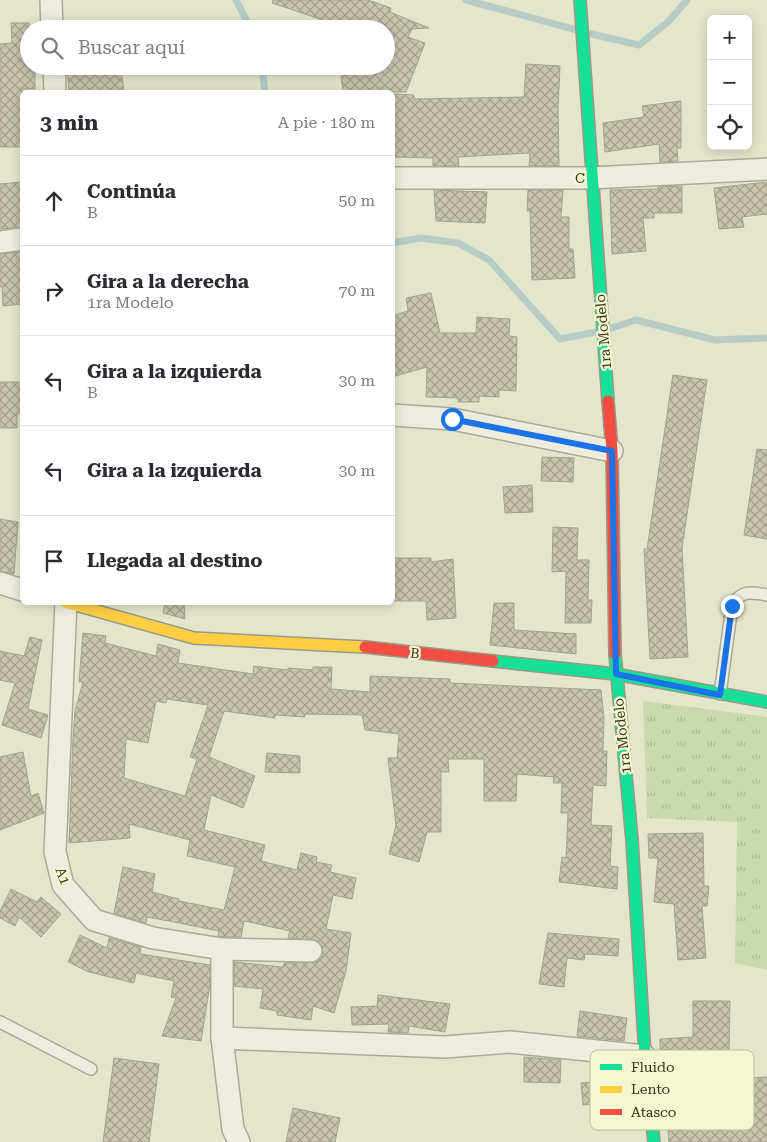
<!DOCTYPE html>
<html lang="es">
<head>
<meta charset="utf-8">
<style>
  :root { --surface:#fff; --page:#f7f7f7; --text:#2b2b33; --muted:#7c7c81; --line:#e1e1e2 }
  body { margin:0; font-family:"Roboto Serif",serif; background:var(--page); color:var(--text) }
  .controls { position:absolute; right:15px; top:15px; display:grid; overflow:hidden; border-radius:8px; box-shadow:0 2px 12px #0003 }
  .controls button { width:45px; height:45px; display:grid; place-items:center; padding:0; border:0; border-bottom:1px solid var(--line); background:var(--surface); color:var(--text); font:25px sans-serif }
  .stop { position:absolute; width:15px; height:15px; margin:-11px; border:4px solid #1a73e8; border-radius:50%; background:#fff }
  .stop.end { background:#1a73e8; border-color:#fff; box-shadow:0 1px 5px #0008 }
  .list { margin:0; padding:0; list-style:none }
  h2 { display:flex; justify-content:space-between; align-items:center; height:65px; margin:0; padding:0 20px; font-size:21px }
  h2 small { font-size:16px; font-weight:400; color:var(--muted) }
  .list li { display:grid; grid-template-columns:32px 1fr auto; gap:15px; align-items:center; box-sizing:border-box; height:90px; padding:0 20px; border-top:1px solid var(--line) }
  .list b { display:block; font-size:19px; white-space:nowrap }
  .list p { margin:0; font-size:16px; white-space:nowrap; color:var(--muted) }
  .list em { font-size:16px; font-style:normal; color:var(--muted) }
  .icon { flex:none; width:28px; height:28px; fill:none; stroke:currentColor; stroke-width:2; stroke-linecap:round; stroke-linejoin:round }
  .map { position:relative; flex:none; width:767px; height:1142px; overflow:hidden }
  .search { position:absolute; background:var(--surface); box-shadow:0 2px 12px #0003; left:20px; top:20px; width:375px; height:55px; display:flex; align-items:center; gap:12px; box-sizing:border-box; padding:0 18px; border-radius:28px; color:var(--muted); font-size:19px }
  .panel { position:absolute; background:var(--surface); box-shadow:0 2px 12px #0003; left:20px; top:90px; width:375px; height:515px; border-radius:8px }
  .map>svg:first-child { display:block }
  .grass { fill:url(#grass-tufts) }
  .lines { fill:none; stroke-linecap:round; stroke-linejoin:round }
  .stream { stroke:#b7ccc5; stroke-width:7 }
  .building { fill:url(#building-cross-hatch); stroke:#a5a28b; fill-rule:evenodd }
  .lane-casing { stroke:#aaaa95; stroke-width:14 }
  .street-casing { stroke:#aaaa95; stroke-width:24 }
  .fast-casing { stroke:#999986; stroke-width:14 }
  .slow-casing { stroke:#999986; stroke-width:14 }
  .jam-casing { stroke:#999986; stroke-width:14 }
  .lane { stroke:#eceddf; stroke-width:11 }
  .street { stroke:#eceddf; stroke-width:21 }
  .fast { stroke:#16e098; stroke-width:11 }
  .slow { stroke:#ffcf43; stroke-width:11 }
  .jam { stroke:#f24e42; stroke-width:11 }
  .route { stroke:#1a73e8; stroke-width:6 }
  .labels { text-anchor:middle; stroke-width:4.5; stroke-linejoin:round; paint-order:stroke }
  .street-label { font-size:14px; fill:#39341d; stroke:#f5f7d2 }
  .key { fill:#f5f7d2; stroke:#bdbc9c; stroke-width:1 }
  .key-label { font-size:14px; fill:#39341d }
</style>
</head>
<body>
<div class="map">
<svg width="767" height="1142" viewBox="0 0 767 1142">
  <defs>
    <pattern id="grass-tufts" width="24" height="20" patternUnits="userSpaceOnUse" patternTransform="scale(1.25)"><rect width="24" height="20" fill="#cad9ae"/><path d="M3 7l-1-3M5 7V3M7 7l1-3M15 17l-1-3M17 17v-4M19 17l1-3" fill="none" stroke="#aebb95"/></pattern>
    <pattern id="building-cross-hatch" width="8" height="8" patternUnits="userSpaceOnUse" patternTransform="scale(1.25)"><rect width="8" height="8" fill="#c8c5ad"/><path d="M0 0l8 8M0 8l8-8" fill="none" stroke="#a3a18c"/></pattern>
  </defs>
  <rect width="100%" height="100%" fill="#e4e6cc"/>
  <path class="grass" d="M643,701L767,717V970L735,963L737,822L647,818Z"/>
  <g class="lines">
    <g class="stream">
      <path d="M236,0L251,29"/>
      <path d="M466,0L577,30"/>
      <path d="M587,33L639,45L669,21L687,0"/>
      <path d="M262,66L265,92"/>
      <path d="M392,243L421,238L458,243L489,260L560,339L596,332"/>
      <path d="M609,329L636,320L715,340L767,338"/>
    </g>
  </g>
  <g class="building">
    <path d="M273,0H368L391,8L390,12L429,28L412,29L408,37L425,43L406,92H343L340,66H386V29H337L338,25L272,3Z"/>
    <path d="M11,23H29V66H35V89H22V147H0V44L12,43Z"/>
    <path d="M526,64L560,66L558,110L559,166H529L530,153L458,157L459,166H433V158L394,157L392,94L414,95V99L524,97Z"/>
    <path d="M67,66H121L124,92H69Z"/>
    <path d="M681,101V148H677L678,161L660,162L659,144L605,152L603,123L644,117L642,106Z"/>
    <path d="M22,182V227L0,229V184Z"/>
    <path d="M767,182V214L742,217L744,227L719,229L714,188Z"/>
    <path d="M682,186V213H654V218H643L646,251L612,254L610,190L658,189V187Z"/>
    <path d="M434,190L487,192L485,223L436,221Z"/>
    <path d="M528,190H563L561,217H569V249H573L575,278L532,280L530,211H527Z"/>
    <path d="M22,252V304L3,306L2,286L0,287V254Z"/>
    <path d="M431,293L440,333H476L477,317L510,319L509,336L517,337L516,391L499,390V397L479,396V402H458V398L426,397L427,367L392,377V316L408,311L406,298Z"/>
    <path d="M673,375L707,380L682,548L688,657L650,659L644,549H647Z"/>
    <path d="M0,382H22V413H17V428H0Z"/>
    <path d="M757,449L767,450V539L744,535Z"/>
    <path d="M542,457L574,458L573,482L541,481Z"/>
    <path d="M532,485L533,512L505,513L503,487Z"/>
    <path d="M0,519L18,522L14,574L0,571Z"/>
    <path d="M553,527L578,528L577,560H589L588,600H592L591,623H565L566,571L552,572Z"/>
    <path d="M392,558H431V562L453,559L456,618L427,620L426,601H392Z"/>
    <path d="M165,602H184L185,619L163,613Z"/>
    <path d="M494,603H514V630L576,634V654L490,645Z"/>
    <path d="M83,633L106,636L105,643L156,656L158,644L180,650L178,663L253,674L254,666L287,670L288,668L313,670V667H332L331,689L370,692V676L450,679V683L601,690L604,718L603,751H607L606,786L593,785L591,825L612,826L610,866L618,867L617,889L559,882L562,857L566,858L568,813H561L562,783H553L554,777L517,774L516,801H484V759H448L449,772H441V832H427L419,862L389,854L396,825L388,758H397L399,734L365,730L362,715L305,714V717L275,715V718L224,711L209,757L255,776L243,808L211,795L204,830L265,845L261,861L297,870L301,853L317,857L316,862L332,865L330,872L356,878L352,899L333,895L326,929L351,933L346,971L334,1013L313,1006L311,1020L277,1015V1011L260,1008L263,989L234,986V962L283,967L284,963L317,962L323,952L318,941L288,938L290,931L244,921L241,937H223L218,936L219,931L174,922L147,917L146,923L114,913L123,867L155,874L152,892L179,899V901L224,910L235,867L187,856L190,840L129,824L130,838L69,843L73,738L75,711L83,682H79ZM167,699L208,705L190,757L197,759L185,796L124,778L126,739L148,743L156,701L166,703Z"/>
    <path d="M30,637L42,640L28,709L48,715L41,738L2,725L15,683L0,680V651L24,656Z"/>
    <path d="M23,752L31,796L38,793L44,813L0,830V757Z"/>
    <path d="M267,753L300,756V773L265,772Z"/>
    <path d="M703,833L704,886H709L707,906H702L706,958L678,960L674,904L654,902L658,858H649L648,834Z"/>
    <path d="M11,889L37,902L41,897L61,914L41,937L19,917L15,926L0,918V911Z"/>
    <path d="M548,933L619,939L618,956L585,954L584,960L567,958L564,987L539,984Z"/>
    <path d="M80,935L107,948L109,938L141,947L140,954L210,965V984L201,1041L162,1036L176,998L171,997L174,981L136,973L134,983L89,972L68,962Z"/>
    <path d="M378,995L450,1004L445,1032L409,1026L408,1033L388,1032L389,1024L352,1025L351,1007L377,1006Z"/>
    <path d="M693,1001H730L729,1057L660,1049V1039L693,1037Z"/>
    <path d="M580,1011L627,1018L624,1041L577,1036Z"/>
    <path d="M524,1057L561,1060L560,1083L524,1082Z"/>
    <path d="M114,1058L159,1064L149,1142H103Z"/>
    <path d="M738,1071V1078L767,1077V1142H669L663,1077Z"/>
    <path d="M621,1080L623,1101L583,1105L581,1083Z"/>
    <path d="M293,1108L340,1118L335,1142H286Z"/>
  </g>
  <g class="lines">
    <defs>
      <g id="lane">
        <path d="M720,694L732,606C741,590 750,592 767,595"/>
        <path d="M0,1022L91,1069"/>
      </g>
      <g id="street">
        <path d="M51,0L52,29"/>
        <path d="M54,66L55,92"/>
        <path d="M392,178H591L767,169"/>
        <path d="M0,242L22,239"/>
        <path d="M392,415L452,419L612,451"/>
        <path d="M0,583L22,590"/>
        <path d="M66,602L55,852L63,885L94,920L153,938L222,949L311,951"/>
        <path d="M222,949V1038L233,1129L239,1142"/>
        <path d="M222,1038L445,1047L510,1042L645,1056"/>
      </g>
      <g id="fast">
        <path d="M580,0L608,401"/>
        <path d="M615,654L632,840L645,1056L654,1142"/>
        <path d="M493,661L615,674L767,702"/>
      </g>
      <path id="slow" d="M65,602L194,638L365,647"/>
      <g id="jam">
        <path d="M608,401L612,451L615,654"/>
        <path d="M365,647L493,661"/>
      </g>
    </defs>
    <use href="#lane" class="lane-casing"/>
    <use href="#street" class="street-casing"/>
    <use href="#fast" class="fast-casing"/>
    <use href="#slow" class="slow-casing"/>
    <use href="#jam" class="jam-casing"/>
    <use href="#lane" class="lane"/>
    <use href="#street" class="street"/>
    <use href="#fast" class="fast"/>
    <use href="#slow" class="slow"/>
    <use href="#jam" class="jam"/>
  </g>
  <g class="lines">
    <path class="route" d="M452,419L612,451L616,674L720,695L732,606"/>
  </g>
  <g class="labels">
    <g class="street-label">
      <text x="580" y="183">C</text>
      <text transform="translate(603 332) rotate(-95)" y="5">1ra Modelo</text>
      <text transform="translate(415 653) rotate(6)" y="5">B</text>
      <text transform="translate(622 736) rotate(-96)" y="5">1ra Modelo</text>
      <text transform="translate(63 876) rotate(70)" y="5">A1</text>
    </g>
  </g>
  <rect x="590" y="1050" width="164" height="80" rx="8" class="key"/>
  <rect x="600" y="1064" width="22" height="6" fill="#16e098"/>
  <rect x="600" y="1086" width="22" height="7" fill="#ffcf43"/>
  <rect x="600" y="1109" width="22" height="6" fill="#f24e42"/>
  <g class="key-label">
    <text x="631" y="1072">Fluido</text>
    <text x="631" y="1094">Lento</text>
    <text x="631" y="1117">Atasco</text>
  </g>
</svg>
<div class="controls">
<button>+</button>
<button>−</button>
<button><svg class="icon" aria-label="locate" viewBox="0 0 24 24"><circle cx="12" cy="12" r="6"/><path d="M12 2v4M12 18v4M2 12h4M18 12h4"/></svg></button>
</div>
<div class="stop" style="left:452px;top:419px"></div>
<div class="stop end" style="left:732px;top:606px"></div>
<div class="search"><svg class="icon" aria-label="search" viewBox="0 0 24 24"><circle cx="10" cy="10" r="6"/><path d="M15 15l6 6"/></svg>Buscar aquí</div>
<section class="panel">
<h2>3 min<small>A pie · 180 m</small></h2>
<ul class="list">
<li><svg class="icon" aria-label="ahead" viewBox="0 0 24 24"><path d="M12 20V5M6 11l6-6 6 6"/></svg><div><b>Continúa</b><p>B</p></div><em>50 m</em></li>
<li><svg class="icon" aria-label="right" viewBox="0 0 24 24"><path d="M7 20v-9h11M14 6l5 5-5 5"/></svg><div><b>Gira a la derecha</b><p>1ra Modelo</p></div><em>70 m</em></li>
<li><svg class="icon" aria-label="left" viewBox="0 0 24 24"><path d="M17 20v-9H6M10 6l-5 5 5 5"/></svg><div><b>Gira a la izquierda</b><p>B</p></div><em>30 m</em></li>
<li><svg class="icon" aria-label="left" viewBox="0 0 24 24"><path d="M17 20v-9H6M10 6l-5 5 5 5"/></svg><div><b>Gira a la izquierda</b></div><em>30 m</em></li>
<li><svg class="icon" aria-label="arrive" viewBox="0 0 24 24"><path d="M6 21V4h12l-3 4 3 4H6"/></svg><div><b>Llegada al destino</b></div></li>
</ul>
</section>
</div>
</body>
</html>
